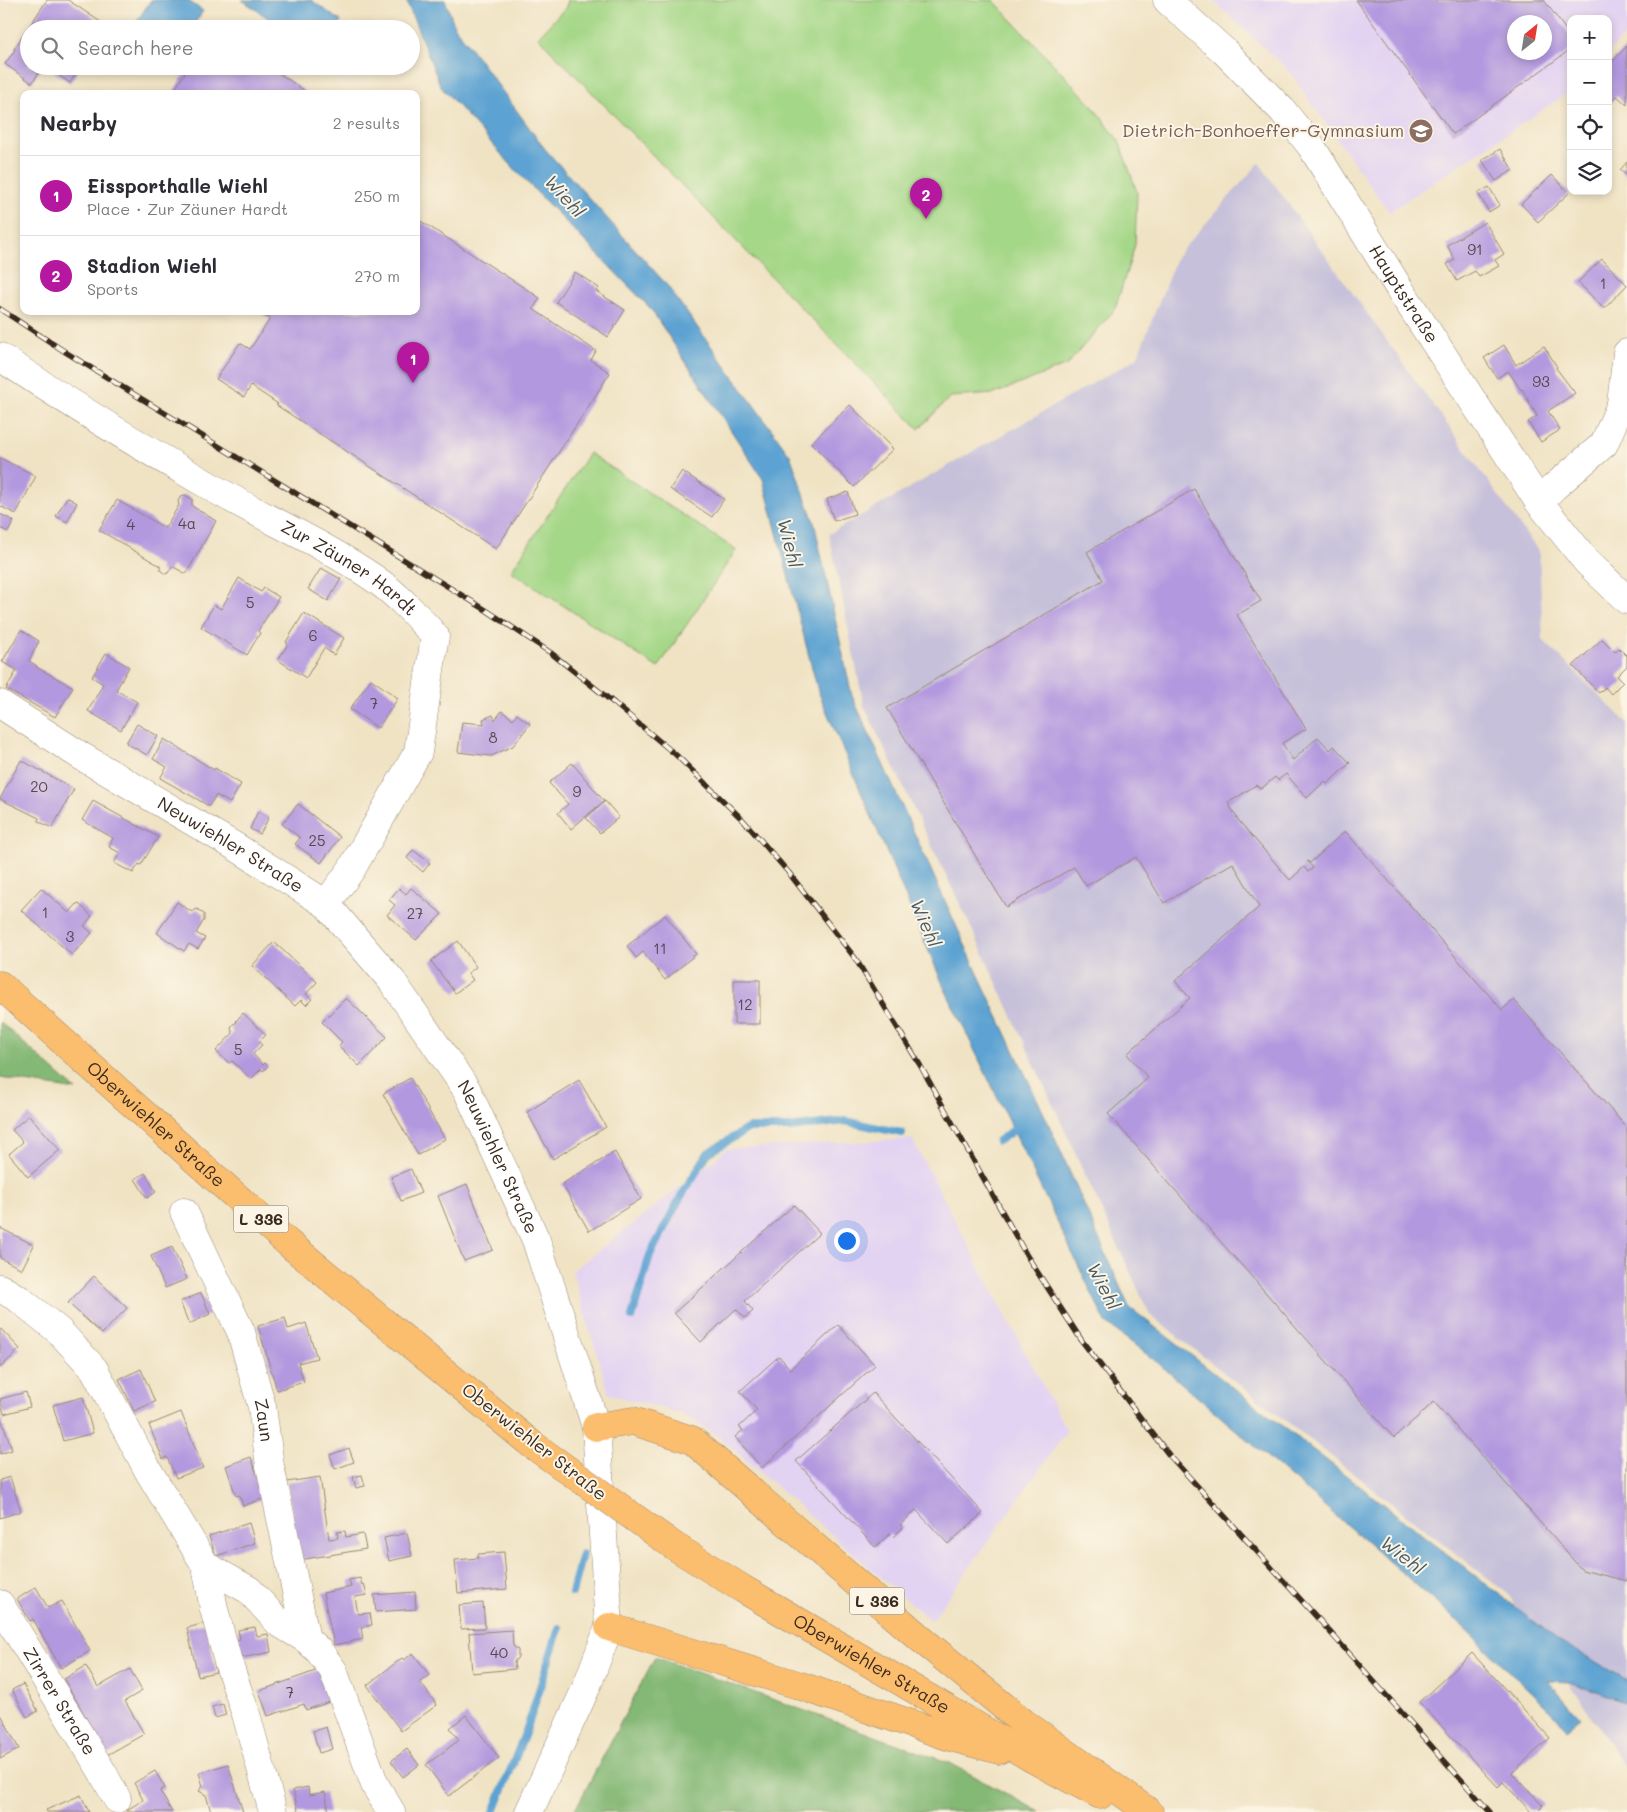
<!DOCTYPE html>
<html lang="en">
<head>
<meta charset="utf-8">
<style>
  :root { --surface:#fff; --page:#f2f2f3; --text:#2b2b33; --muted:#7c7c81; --line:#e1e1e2; --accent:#b5179e }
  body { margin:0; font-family:Mali,sans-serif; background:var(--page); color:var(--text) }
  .controls { position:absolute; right:15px; top:15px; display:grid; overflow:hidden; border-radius:10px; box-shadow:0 2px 8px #0003 }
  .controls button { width:45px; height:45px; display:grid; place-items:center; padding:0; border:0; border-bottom:1px solid var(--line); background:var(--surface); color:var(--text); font:25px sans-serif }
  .compass { position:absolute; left:1507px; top:15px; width:45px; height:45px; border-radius:50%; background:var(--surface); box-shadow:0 2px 8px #0003; rotate:30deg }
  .you { position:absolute; left:846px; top:1240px; width:18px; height:18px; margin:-12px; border:4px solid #fff; border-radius:50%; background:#1a73e8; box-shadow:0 0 0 8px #1a73e833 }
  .badge { display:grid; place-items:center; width:32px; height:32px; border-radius:50%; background:var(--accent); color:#fff; font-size:16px; font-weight:700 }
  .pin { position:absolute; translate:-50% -41px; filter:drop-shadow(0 1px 2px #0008) }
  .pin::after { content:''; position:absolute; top:26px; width:18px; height:15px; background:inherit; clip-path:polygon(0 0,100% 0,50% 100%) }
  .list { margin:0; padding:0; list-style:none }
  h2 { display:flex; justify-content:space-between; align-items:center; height:65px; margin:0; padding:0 20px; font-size:21px }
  h2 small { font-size:16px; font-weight:400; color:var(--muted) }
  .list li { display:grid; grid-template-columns:32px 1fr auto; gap:15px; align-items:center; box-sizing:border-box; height:80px; padding:0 20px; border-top:1px solid var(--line) }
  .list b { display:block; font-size:19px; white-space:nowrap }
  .list p { margin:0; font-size:16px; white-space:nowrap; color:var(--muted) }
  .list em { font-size:16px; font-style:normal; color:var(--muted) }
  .icon { flex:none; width:28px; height:28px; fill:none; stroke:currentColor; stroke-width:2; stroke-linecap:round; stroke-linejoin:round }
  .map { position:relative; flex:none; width:1627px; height:1812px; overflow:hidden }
  .search { position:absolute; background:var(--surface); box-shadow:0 2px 8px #0003; left:20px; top:20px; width:400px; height:55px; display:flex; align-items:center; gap:12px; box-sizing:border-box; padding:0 18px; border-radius:28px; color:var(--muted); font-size:19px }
  .panel { position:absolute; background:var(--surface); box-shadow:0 2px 8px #0003; left:20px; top:90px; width:400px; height:225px; border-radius:10px }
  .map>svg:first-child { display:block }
  .built { fill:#e3d3f2; fill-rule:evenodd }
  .industrial { fill:#c6c0da }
  .green { fill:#a4d787; stroke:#708052 }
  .forest { fill:#83b874; stroke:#5f7149 }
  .water { fill:#5ca2d2; stroke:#4c6678 }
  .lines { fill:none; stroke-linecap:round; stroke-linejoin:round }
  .stream { stroke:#5ca2d2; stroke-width:8 }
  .building { fill:#b298df; fill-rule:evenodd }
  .minor-casing { stroke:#968671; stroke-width:29 }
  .major-casing { stroke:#968671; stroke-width:29 }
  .minor { stroke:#fff; stroke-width:28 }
  .major { stroke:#fbbd6e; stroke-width:28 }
  .rail-casing { stroke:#3b2a1e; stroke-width:5.5 }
  .rail { stroke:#fcf5e5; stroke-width:4; stroke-dasharray:11; stroke-linecap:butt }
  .major-bridge-casing { stroke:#968671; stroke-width:29; stroke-linecap:butt }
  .major-bridge { stroke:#fbbd6e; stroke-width:28 }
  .labels { text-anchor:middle; stroke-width:4; stroke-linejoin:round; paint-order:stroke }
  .number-label { font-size:15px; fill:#59464e }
  .shield { fill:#fcf5e5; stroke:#75675a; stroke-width:1 }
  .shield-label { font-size:16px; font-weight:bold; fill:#3b2a1e }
  .education-label { font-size:18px; fill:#785e54; stroke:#fcf5e5; text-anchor:end }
  .street-label { font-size:18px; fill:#3b2a1e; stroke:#fcf5e5 }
  .water-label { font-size:19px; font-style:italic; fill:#485a66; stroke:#fcf5e5 }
</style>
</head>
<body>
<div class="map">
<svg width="1627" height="1812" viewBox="0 0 1627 1812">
  <rect width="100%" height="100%" fill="#fcf5e5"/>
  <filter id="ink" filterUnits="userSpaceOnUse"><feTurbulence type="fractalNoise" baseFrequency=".02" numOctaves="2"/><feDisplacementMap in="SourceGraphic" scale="10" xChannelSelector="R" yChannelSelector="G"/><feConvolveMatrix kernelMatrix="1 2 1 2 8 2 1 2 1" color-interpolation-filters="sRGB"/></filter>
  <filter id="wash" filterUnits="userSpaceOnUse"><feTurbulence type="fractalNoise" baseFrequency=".0096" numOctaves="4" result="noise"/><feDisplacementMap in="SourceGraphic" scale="20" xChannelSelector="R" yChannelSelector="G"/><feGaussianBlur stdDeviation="1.12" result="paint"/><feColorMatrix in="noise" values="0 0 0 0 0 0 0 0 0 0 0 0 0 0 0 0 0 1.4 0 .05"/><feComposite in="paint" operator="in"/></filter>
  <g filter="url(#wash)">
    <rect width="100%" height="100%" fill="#f0e3c4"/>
    <g class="built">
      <path d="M1212,0H1627V33L1608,53V19H1571V91L1389,212L1288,70ZM1514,22H1544V52H1514Z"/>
      <path d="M912,1139L1067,1431L931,1621L716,1434L682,1414L609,1394L572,1271L716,1159L725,1149Z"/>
    </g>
    <path class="industrial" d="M1259,163L1539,552L1543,640L1627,723V1769L1508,1594L1150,1315L971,927L864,706L829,534L1137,358L1177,256Z"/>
    <g class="green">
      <path d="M568,0H993L1091,104L1119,141L1137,192L1135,245L1115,309L1067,365L994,394L950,397L919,429L538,37L566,7Z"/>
      <path d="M589,453L736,550L658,668L511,571Z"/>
    </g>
    <g class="forest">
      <path d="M0,1022L76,1090L0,1078Z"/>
      <path d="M655,1657L950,1763L1040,1812H574Z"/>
    </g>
    <g class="water">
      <path d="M151,0H187L203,11L191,29H149L137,21Z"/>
      <path d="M242,0H311L341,21L336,29H284Z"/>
      <path d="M406,0H445L455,27L545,149L666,284L790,455L814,522L852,696L980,978L1046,1118L1129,1307L1558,1640L1627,1680V1703L1569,1682L1548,1681L1580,1718L1566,1729L1556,1716L1450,1614L1158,1363L1106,1323L944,987L818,691L763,479L650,308L521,176L441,87Z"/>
    </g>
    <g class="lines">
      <g class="stream">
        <path d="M998,1141L1021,1125"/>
        <path d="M632,1317L650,1255L680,1198L708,1153L749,1128H789L845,1121L902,1133"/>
        <path d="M572,1593L582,1554"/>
        <path d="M494,1812L527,1728L559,1628"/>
      </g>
    </g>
    <g id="blocks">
      <g class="building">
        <path d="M47,0H68L108,27L106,29H29V66H43L32,83L5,64L15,50L14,49Z"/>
        <path d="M1356,0H1544L1571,37V49L1453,134ZM1514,22H1544V52H1514Z"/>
        <path d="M1627,46V105L1617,96L1608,105V66Z"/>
        <path d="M45,66H81L70,83Z"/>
        <path d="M189,66H269L309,94H172Z"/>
        <path d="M1500,149L1513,170L1496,181L1482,160Z"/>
        <path d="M1627,162V176L1620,170Z"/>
        <path d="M1552,175L1569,193L1538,222L1521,204Z"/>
        <path d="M1489,187L1500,205L1489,212L1478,193Z"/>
        <path d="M416,218L540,298L533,309L596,351L591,360L610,373L496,549L276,405L278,404L251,386L244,397L216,379L240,343L250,349L270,319L257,311H416Z"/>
        <path d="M1485,222L1504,254L1495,260L1499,266L1479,277L1475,271L1457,281L1447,264L1455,260L1447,245Z"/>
        <path d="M1602,259L1627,285L1604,309L1578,282Z"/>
        <path d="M575,272L599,288L596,291L625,310L608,337L556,302Z"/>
        <path d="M1504,345L1516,365L1544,346L1557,367L1556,368L1575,393L1548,411L1560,430L1541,442L1528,422L1537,416L1522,389L1521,390L1508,371L1497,378L1484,358Z"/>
        <path d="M850,405L893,449L854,487L811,443Z"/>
        <path d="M0,458L36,476L16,514L0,506Z"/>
        <path d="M682,471L724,499L712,517L670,489Z"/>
        <path d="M1194,489L1261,601L1237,615L1306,729L1282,743L1293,760L1318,737L1330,750L1334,746L1350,763L1327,784L1325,781L1307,798L1286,774L1278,780L1275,777L1261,789L1256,785L1228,803L1239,821L1290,880L1304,867L1308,872L1313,868L1307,861L1310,863L1345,831L1502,1010L1514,1000L1627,1128V1581L1582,1570L1434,1402L1394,1438L1108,1114L1148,1078L1127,1054L1190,998L1175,981L1259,907L1233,863L1164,903L1136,857L1086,886L1074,867L1006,907L887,708L1103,580L1087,552Z"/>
        <path d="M848,492L855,514L834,521L827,499Z"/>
        <path d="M185,495L192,499V506L216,521L186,574L172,566L168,573L165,574L160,570V566L99,530L117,500L165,528L179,505L178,501L181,496Z"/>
        <path d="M67,497L77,503L67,522L56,516Z"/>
        <path d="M0,514L14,521L8,532L0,528Z"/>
        <path d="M321,568L341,579L328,601L308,589Z"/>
        <path d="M239,578L261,592L264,588L279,597L258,631L260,633L247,655L201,627L214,605L221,609Z"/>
        <path d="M304,613L344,638L334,655L324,648L306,678L278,660L288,644L286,642Z"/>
        <path d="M21,630L39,641L29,661L37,666L36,667L73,687L55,717L6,689L17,670L2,662Z"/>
        <path d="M1602,639L1615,652L1619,648L1627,656V666L1617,676L1623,682L1611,694L1605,687L1599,693L1573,666Z"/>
        <path d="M106,653L129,667L116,690L137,702L121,730L88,711L103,684L92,677Z"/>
        <path d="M371,679L398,698L378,728L350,709Z"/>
        <path d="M502,711L513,719L517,714L530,724L513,746L491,756L458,752L462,722L484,724L483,719L493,715L495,720Z"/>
        <path d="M137,724L158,736L147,755L126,743Z"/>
        <path d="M164,739L214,770L215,768L241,784L230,803L216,795L209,806L160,778L167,767L153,759Z"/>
        <path d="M21,760L74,789L52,828L38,821L39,818L0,799Z"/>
        <path d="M572,763L604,801L571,829L558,813L568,804L549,783Z"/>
        <path d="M93,801L158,837L141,865L139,864L133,873L114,863L120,853L109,847L113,838L82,820Z"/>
        <path d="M605,801L619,817L600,833L586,818Z"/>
        <path d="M298,804L340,837L321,863L295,844L300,838L282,824Z"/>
        <path d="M258,811L269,817L260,834L250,829Z"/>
        <path d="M413,850L430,863L423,872L407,858Z"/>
        <path d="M41,888L69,913L78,903L92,916L84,926L92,933L72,955L21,910Z"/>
        <path d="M399,888L406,894L411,888L442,914L416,940L387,915L395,905L389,900Z"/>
        <path d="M177,902L192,912L197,909L204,914V920L196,933L205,938L198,949L189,944L184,951L157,933Z"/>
        <path d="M665,915L696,954L665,980L643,952L636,958L627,946Z"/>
        <path d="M458,941L476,967L468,973L473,980L455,993L431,961Z"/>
        <path d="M274,942L317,982L306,994L312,999L306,1005L301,1000L295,1006L252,966Z"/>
        <rect x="734" y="980" width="26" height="44"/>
        <path d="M346,998L387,1037L359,1066L339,1046L342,1042L322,1022Z"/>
        <path d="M243,1013L266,1035L259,1042L262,1045L253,1054L263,1065L265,1063L268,1066L263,1071L261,1069L251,1079L232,1061L229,1063L216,1051L233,1033L231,1029L232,1025L237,1022L236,1021Z"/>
        <path d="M410,1078L445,1139L418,1155L383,1094Z"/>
        <path d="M579,1080L606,1127L553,1159L527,1112Z"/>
        <path d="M29,1115L60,1150L28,1177L9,1154L23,1142L12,1130Z"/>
        <path d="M615,1152L641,1199L589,1231L562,1184Z"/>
        <path d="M411,1169L421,1193L401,1201L391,1177Z"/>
        <path d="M145,1173L156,1192L147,1198L135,1179Z"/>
        <path d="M467,1184L493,1250L464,1261L438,1196Z"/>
        <path d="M794,1205L820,1233L745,1301L753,1311L745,1318L736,1309L701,1342L674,1313Z"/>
        <path d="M0,1228L34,1245L22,1269L0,1258Z"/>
        <path d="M172,1247L187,1279L165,1288L151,1256Z"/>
        <path d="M94,1276L127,1308L102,1334L68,1303Z"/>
        <path d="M201,1293L210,1314L189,1324L180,1302Z"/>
        <path d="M285,1318L288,1329L306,1323L317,1358L298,1363L304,1382L277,1390L258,1326Z"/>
        <path d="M838,1325L875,1365L762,1468L735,1437L743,1430L739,1427L757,1410L740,1391L779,1356L790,1369Z"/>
        <path d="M0,1328L20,1349L0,1368Z"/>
        <path d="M141,1369L155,1402L134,1411L119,1379Z"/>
        <path d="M26,1392L30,1407L4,1414L0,1399Z"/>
        <path d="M873,1393L983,1513L948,1544L916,1510L900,1525L903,1528L893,1537L890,1534L875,1547L796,1461Z"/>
        <path d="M83,1397L93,1433L63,1441L53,1405Z"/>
        <path d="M181,1412L203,1468L176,1478L167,1457L163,1459L149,1425Z"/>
        <path d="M0,1415L12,1450L0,1454Z"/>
        <path d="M349,1448L354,1462L335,1469L330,1455Z"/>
        <path d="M251,1457L265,1498L243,1506L239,1495L236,1496L226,1466Z"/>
        <path d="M362,1475L365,1486L356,1488L353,1477Z"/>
        <path d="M10,1477L21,1511L0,1518V1480Z"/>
        <path d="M320,1477L329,1539L338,1538L337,1532L345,1531L346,1537L363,1534L366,1549L299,1560L287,1482Z"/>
        <path d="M249,1523L255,1543L216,1556L209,1536Z"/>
        <path d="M407,1533L412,1556L389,1561L384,1538Z"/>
        <path d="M504,1552L507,1589L458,1593L455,1560L478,1558V1554Z"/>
        <path d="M360,1578L362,1585L364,1584L367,1595L355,1597L358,1614L370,1613L372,1625L361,1627L363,1639L334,1645L323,1593L351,1587L349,1580Z"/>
        <path d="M36,1587L48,1608L62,1601L90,1651L61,1668L33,1619L30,1621L17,1599Z"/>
        <path d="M415,1592L416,1609L376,1612L374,1595Z"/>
        <path d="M483,1603L485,1628L461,1629L459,1605Z"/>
        <path d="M206,1623L216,1672L198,1676L187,1628Z"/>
        <path d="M255,1627L257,1636L268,1634L271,1652L236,1659L232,1641L240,1639L238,1630Z"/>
        <path d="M512,1630L513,1646L518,1650V1657L514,1662L515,1669L472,1673L469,1633Z"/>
        <path d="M413,1653L429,1675L420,1682L437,1705L401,1731L367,1685L402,1658L404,1660Z"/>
        <path d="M1472,1653L1550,1738L1512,1773L1543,1805L1536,1812H1531L1503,1782L1498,1787L1419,1702Z"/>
        <path d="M86,1666L98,1687L130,1669L142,1691L125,1701L144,1734L107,1755L64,1679Z"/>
        <path d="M324,1668L335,1700L306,1710L304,1704L268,1716L259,1691Z"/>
        <path d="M23,1684L38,1711L27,1717L12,1690Z"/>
        <path d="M223,1704L226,1715L215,1718L212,1707Z"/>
        <path d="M466,1715L499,1758L449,1796L426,1765L459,1740L450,1728Z"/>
        <path d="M2,1716L19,1749L0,1759V1717Z"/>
        <path d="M326,1727L332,1749L319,1753L313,1731Z"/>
        <path d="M407,1749L419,1765L403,1777L391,1761Z"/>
        <path d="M228,1764L243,1812H211L206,1795L199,1791L203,1786L199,1773Z"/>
        <path d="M155,1771L165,1788L160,1791L172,1812H128L127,1810L143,1800L134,1783Z"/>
        <path d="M308,1787L309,1795L325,1792L329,1812H293L298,1810L293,1790Z"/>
        <path d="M81,1795L89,1812H47L46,1810Z"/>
      </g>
    </g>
  </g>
  <g filter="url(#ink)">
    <use href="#blocks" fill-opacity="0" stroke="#968671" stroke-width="1"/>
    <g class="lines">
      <defs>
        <g id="minor">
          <path id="s1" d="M1167,0L1224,51L1283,111L1311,146L1399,288L1539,502L1587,562L1627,600"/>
          <path id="s2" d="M0,357C69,403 141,447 213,488C266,519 324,544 375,579C398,595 417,616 435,636L418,752L351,870L326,904"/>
          <path d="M1539,502L1554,487L1604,444L1621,404L1627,353"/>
          <path id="s3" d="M0,704L81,756L236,847L326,904L392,981L467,1090L536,1240L596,1427L609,1627L586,1688L529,1812"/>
          <path id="s4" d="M184,1212L241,1332L262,1407L270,1466L306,1639"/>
          <path d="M0,1288L19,1299L59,1331L94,1369L149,1472L206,1566L214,1609L228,1662L246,1714L273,1812"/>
          <path d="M206,1566L249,1590L279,1623L306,1639L319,1651L333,1670L375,1785L391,1812"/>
          <path id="s5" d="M0,1604L103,1773L117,1799"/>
        </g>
        <g id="major">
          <path id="s6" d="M0,985L288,1243L530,1443"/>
          <path d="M596,1427L633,1421L692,1440L921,1639L1024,1723L1149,1812"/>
          <path id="s7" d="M674,1546L743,1589L1033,1759L1100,1795"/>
          <path d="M609,1627L798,1685L950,1737L999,1750"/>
        </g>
      </defs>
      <use href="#minor" class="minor-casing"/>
      <use href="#major" class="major-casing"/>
      <use href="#minor" class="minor"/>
      <use href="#major" class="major"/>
      <defs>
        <path id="rail" d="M0,309L67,353L486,610L551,653L614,703L676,755L743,820L789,873L855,958L920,1065L1027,1256L1082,1341L1169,1455L1322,1623L1490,1812"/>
      </defs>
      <use href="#rail" class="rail-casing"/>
      <use href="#rail" class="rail"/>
      <defs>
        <path id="major-bridge" d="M530,1443L674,1546"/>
      </defs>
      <use href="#major-bridge" class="major-bridge-casing"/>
      <use href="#major-bridge" class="major-bridge"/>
    </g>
  </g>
  <defs>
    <symbol id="school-disc" viewBox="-11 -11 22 22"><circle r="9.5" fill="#8d6e63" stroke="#fcf5e5"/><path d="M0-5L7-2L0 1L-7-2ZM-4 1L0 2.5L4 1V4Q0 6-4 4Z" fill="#fff"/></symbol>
  </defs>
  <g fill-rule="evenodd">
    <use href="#school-disc" x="1407" y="117" width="28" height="28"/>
  </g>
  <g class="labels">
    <g class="number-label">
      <text x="1475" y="255">91</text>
      <text x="1603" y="289">1</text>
      <text x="1541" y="387">93</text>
      <text x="187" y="529">4a</text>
      <text x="131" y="530">4</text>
      <text x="250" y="608">5</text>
      <text x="313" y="641">6</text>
      <text x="374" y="709">7</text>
      <text x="493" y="743">8</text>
      <text x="39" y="792">20</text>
      <text x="577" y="797">9</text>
      <text x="317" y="846">25</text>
      <text x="45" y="918">1</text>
      <text x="415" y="919">27</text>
      <text x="70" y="942">3</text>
      <text x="660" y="954">11</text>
      <text x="745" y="1010">12</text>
      <text x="238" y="1055">5</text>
      <text x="499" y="1658">40</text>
      <text x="290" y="1698">7</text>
    </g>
    <g class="shield">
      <rect x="233.5" y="1205.5" width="55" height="27" rx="4"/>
      <rect x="849.5" y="1587.5" width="55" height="27" rx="4"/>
    </g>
    <g class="shield-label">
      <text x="261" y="1225">L 336</text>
      <text x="877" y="1607">L 336</text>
    </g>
    <g class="education-label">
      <text x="1404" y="137">Dietrich-Bonhoeffer-Gymnasium</text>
    </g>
    <g class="street-label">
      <text dy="6" stroke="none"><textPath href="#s1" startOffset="380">Hauptstraße</textPath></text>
      <text dy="6" stroke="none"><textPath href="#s2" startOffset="408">Zur Zäuner Hardt</textPath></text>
      <text dy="6" stroke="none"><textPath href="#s3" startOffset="270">Neuwiehler Straße</textPath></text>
      <text dy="6" stroke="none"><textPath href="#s6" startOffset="209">Oberwiehler Straße</textPath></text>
      <text dy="6" stroke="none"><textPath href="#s3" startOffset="690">Neuwiehler Straße</textPath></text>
      <text dy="6" stroke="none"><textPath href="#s4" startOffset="224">Zaun</textPath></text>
      <text transform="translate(534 1442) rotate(38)" y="6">Oberwiehler Straße</text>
      <text dy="6" stroke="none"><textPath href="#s7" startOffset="230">Oberwiehler Straße</textPath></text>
      <text dy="6" stroke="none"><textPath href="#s5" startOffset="114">Zirrer Straße</textPath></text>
    </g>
    <g class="water-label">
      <text transform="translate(565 196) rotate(48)" y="7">Wiehl</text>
      <text transform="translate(790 543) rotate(76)" y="7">Wiehl</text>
      <text transform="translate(926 923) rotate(67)" y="7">Wiehl</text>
      <text transform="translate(1104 1286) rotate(63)" y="7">Wiehl</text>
      <text transform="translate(1403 1555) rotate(38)" y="7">Wiehl</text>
    </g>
  </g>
</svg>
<div class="controls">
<button>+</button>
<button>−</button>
<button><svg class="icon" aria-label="locate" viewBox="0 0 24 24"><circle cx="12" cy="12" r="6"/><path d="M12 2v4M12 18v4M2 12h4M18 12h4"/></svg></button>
<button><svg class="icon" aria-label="layers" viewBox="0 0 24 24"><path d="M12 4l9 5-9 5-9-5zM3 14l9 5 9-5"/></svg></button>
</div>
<svg class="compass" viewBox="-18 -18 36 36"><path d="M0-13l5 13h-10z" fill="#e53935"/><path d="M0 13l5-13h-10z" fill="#7c7c81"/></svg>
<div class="you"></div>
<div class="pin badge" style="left:413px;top:383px">1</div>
<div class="pin badge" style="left:926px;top:219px">2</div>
<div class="search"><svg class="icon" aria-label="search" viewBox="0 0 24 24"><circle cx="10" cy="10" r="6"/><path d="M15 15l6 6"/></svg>Search here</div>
<section class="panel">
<h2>Nearby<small>2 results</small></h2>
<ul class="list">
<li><span class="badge">1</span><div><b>Eissporthalle Wiehl</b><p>Place · Zur Zäuner Hardt</p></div><em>250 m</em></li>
<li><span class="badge">2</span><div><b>Stadion Wiehl</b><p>Sports</p></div><em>270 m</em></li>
</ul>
</section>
</div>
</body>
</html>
